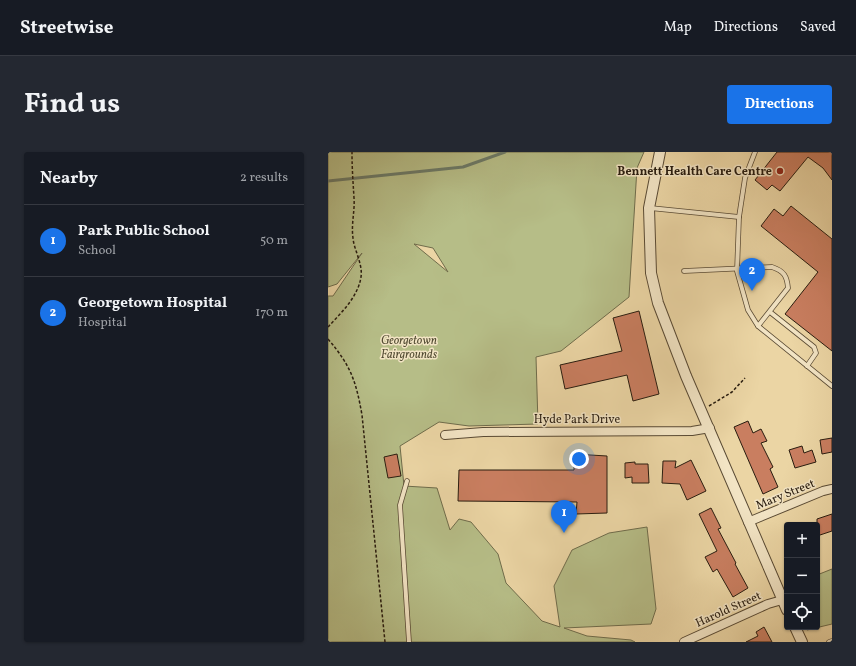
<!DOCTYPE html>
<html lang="en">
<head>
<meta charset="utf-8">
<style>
  :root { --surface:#171b24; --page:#242831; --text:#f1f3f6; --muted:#9ea1a6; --line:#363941; --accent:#1a73e8 }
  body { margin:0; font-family:Vollkorn,serif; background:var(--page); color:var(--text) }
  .controls { position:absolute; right:12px; bottom:12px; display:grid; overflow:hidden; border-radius:4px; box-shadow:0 1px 3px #0004 }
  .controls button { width:36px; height:36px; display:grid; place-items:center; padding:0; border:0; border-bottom:1px solid var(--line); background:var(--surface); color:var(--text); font:20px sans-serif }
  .you { position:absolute; left:251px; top:307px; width:14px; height:14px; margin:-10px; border:3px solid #fff; border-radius:50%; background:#1a73e8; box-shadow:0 0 0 6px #1a73e833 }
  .badge { display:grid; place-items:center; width:26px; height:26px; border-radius:50%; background:var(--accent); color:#fff; font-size:13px; font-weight:700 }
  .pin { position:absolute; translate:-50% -33px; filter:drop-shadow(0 1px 2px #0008) }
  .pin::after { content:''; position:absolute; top:21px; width:14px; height:12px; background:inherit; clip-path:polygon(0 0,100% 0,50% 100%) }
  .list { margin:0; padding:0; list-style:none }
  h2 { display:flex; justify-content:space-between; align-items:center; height:52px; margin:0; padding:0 16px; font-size:17px }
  h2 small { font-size:13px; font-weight:400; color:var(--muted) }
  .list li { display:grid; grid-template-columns:26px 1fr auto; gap:12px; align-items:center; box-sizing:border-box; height:72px; padding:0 16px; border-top:1px solid var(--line) }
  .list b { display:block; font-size:15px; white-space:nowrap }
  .list p { margin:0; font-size:13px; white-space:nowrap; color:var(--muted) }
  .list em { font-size:13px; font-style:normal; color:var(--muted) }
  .icon { flex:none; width:22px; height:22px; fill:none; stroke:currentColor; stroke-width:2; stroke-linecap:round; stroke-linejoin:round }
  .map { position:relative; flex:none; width:504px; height:490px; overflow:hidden; border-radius:4px }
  header { display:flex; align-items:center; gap:24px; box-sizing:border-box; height:56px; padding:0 20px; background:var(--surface); border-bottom:1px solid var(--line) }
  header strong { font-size:19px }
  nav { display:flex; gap:22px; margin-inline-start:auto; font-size:14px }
  .intro { display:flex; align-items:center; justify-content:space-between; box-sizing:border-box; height:96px; padding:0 24px }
  h1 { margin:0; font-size:28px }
  .button { padding:10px 18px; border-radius:4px; background:var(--accent); color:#fff; font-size:14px; font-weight:700 }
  main { display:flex; gap:24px; padding:0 24px }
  aside { flex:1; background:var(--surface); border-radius:4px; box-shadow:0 1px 3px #0004 }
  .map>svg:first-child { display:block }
  .green { fill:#b6bd87; stroke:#6f6c4b; fill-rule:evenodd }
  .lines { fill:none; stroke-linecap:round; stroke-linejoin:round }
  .stream { stroke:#6c7a67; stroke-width:3 }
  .building { fill:#c97e60; stroke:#281c0f }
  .service-casing { stroke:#594a34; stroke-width:5.5 }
  .minor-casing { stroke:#594a34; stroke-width:10 }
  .tertiary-casing { stroke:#594a34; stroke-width:12 }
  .path { stroke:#281c0f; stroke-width:1.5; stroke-dasharray:3 2; stroke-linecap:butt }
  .service { stroke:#f2e4c4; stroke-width:4 }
  .minor { stroke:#f2e4c4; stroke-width:8 }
  .tertiary { stroke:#f2e4c4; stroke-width:10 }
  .poi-dot { fill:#8f2418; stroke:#f2e4c4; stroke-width:1.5 }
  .labels { text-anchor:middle; stroke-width:3; stroke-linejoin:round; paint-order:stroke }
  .poi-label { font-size:12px; font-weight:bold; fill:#281c0f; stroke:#f2e4c4; text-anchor:end }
  .park-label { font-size:12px; font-style:italic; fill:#534c33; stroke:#f2e4c4 }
  .street-label { font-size:12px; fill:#281c0f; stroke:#f2e4c4 }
</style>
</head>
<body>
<header>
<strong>Streetwise</strong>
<nav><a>Map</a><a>Directions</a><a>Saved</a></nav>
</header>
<div class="intro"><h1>Find us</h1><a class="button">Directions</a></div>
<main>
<aside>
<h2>Nearby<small>2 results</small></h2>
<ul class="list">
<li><span class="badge">1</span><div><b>Park Public School</b><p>School</p></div><em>50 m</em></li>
<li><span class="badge">2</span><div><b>Georgetown Hospital</b><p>Hospital</p></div><em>170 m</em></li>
</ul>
</aside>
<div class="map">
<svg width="504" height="490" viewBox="0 0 504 490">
  <rect width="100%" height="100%" fill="#ebd5a4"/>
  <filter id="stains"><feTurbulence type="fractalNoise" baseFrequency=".005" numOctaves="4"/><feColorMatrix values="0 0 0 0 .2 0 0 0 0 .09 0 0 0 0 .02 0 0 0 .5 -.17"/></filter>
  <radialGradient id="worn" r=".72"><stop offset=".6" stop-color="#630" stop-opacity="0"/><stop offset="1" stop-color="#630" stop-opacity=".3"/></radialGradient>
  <g class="green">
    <path d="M0,0H316L309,16L301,145L233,199L208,205L210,272L141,274L111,270L72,294L76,334L109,336L122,378L131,367L143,370L170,402L178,431L214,469L232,475L226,434L244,398L281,381L319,375L328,457L323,472L236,476L259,484L303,488L307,490H0V144H5L34,101L9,132L0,135ZM86,92L105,96L120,120Z"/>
    <path d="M504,417V472L479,478L478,475H489V423Z"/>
  </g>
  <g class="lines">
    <path class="stream" d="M0,29L135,15L177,0"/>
  </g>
  <g class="building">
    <path d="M449,0H504V28L495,16L480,5L452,39L444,33L439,38L427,28Z"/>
    <path d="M463,54L504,87V199L457,162L490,120L433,74L446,57L455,64Z"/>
    <path d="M311,159L331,242L305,249L299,223L237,237L232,213L294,199L285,166Z"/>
    <path d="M420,269L425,281L433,277L439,289L433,291L445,315L442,317L450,335L435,342L406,275Z"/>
    <path d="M504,286V300L494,302L492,288Z"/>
    <path d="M474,294L476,301L484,298L488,310L467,316L461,298Z"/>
    <path d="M69,302L73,324L60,326L56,305Z"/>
    <path d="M246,302L279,304V361L248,362L249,350L130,349L131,318H246Z"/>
    <path d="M363,308L378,339L359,348L352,332L334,331L335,309H348L347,316Z"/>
    <path d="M307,310V312H320L321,331H304V325L297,326V311Z"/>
    <path d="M383,356L393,376L390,377L408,411L407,412L420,436L405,445L389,417L385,420L377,405L389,399L371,362Z"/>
    <path d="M504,362V379L489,384V367Z"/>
    <path d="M436,475L444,490H418L430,484L428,480Z"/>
  </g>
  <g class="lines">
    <defs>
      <g id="service">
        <path d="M427,0L417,26L411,65L409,119L420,158L430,174L504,234"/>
        <path d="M322,56L411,65"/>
        <path d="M356,119L444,115C456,119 459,124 460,136L430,174"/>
        <path d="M442,160L486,195L488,201L479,214"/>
        <path d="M79,329L72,353L81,490"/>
        <path d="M501,490L504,489"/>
      </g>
      <g id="minor">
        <path d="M117,283L155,280L364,279L382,276"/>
        <path d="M420,370L495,339L504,337"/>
        <path d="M356,490L440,452L454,448"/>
      </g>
      <g id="tertiary">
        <path d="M332,0L321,56L323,121L330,151L358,224L459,458"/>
        <path d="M467,475L474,490"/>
      </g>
    </defs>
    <use href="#service" class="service-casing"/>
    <use href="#minor" class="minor-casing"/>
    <use href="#tertiary" class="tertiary-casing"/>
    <g class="path">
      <path d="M0,175C13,161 30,145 33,125C35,112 26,98 25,86C23,72 27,59 26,46C25,29 24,17 24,0"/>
      <path d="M0,187C23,214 28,229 34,263L57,490"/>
      <path d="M381,254L404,240L417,226"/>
    </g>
    <use href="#service" class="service"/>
    <use href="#minor" class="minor"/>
    <use href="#tertiary" class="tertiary"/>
  </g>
  <circle class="poi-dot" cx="452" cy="19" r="4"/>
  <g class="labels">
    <g class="poi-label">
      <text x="444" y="23">Bennett Health Care Centre</text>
    </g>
    <g class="park-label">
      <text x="81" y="192">Georgetown<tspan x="81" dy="14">Fairgrounds</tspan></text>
    </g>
    <g class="street-label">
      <text x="249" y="271">Hyde Park Drive</text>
      <text transform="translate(457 342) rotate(-22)" y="4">Mary Street</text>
      <text transform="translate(400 457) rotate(-24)" y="4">Harold Street</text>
    </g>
  </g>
  <rect width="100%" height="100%" filter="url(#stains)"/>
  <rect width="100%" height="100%" fill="url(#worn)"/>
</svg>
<div class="controls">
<button>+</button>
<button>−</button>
<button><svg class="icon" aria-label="locate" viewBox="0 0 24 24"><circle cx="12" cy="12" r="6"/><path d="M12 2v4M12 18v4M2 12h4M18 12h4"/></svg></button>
</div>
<div class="you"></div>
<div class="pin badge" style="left:236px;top:381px">1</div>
<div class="pin badge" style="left:424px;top:139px">2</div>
</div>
</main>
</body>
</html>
